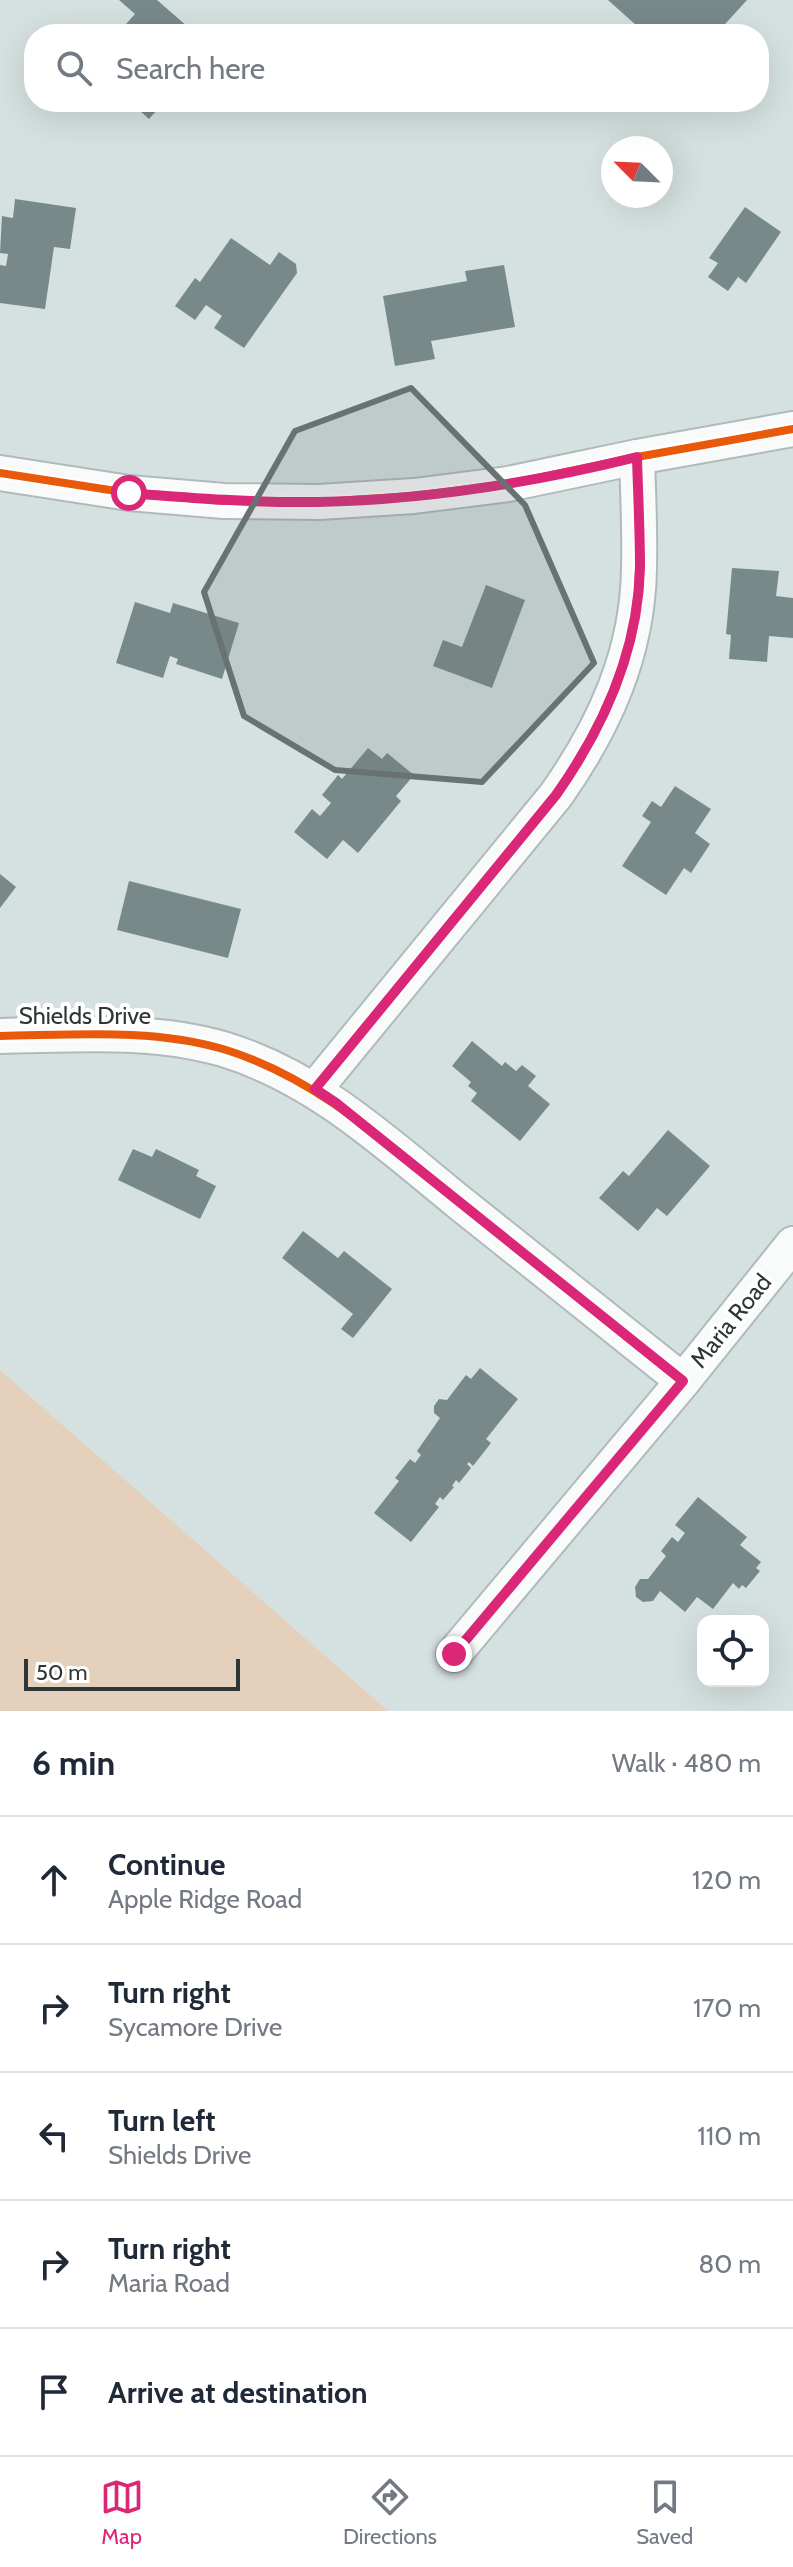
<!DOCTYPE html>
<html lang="en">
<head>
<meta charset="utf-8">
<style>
  :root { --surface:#fff; --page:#f6f6f7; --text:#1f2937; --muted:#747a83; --line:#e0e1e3; --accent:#db2777 }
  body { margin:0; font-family:Cabin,sans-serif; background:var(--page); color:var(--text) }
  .controls { position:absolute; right:24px; bottom:24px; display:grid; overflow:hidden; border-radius:16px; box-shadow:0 8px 32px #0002 }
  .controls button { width:72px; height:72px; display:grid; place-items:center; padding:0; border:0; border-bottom:2px solid var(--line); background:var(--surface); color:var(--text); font:40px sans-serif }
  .compass { position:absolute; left:601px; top:136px; width:72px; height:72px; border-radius:50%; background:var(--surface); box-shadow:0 8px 32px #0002; rotate:294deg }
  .scale { position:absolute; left:24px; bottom:20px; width:216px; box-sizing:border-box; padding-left:8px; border:4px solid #2e3636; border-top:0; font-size:22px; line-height:28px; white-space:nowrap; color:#2e3636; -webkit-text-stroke:6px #fff; paint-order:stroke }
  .stop { position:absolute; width:24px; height:24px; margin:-18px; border:6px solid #db2777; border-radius:50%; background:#fff }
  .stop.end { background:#db2777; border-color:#fff; box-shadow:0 2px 8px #0008 }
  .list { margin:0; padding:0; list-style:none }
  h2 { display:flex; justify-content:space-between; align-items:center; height:104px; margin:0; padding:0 32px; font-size:34px }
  h2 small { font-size:26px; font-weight:400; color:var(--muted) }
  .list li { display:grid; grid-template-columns:52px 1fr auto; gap:24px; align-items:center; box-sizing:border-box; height:128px; padding:0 32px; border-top:2px solid var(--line) }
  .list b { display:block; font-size:30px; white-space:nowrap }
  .list p { margin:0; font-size:26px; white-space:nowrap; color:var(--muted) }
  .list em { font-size:26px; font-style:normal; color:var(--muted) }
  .icon { flex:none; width:44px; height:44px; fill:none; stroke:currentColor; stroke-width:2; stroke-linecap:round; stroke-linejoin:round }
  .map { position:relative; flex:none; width:793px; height:1711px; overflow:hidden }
  .search { position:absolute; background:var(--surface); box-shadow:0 8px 32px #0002; left:24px; right:24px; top:24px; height:88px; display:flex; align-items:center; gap:20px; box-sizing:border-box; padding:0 28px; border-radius:32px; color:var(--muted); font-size:30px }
  .sheet { height:744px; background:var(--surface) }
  nav { display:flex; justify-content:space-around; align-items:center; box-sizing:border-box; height:112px; border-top:2px solid var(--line); background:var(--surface); font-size:22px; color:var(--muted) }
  nav a { display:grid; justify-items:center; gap:4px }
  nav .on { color:var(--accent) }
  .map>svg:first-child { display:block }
  .green { fill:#e5d0bb }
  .building { fill:#778a89 }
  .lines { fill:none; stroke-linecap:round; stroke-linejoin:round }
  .minor-casing { stroke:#b1baba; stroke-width:38 }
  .minor { stroke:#f9fafa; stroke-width:34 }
  .cycleway-casing { stroke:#fff; stroke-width:13 }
  .cycleway { stroke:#e8590c; stroke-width:8 }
  .route { stroke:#db2777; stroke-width:10 }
  .marked { fill:#687272; fill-opacity:0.2; stroke:#687272; stroke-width:6; stroke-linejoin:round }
  .labels { text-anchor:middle; stroke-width:8; stroke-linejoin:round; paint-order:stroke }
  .street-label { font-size:24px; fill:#2e3636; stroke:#fff }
</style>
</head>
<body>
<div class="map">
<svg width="793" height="1711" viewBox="0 0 793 1711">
  <rect width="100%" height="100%" fill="#d5e1e0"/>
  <path class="green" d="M0,1370L388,1711H0Z"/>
  <g class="building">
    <path d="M119,0H157L196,34H117L135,14Z"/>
    <path d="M608,0H747L716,34H646Z"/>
    <path d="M130,102H164L149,119Z"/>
    <path d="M15,199L76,208L70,249L54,247L45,309L0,303V265L6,266L8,254L0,253L2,216L13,218Z"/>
    <path d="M745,207L781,232L746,283L738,277L728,291L708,277L718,263L709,258Z"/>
    <path d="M231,238L270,265L279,252L296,264L297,273L244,348L214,328L222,316L206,305L195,320L175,306L195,278L200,282Z"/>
    <path d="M504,265L515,327L431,341L435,359L395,366L383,296L467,281L465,271Z"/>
    <path d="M732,568L779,571L776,596L793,598V638L769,636L767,662L729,659L731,635L726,634Z"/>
    <path d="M486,585L525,600L492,688L433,666L443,640L462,647Z"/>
    <path d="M135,602L170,613L173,603L239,623L222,679L176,664L178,659L170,656L163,678L116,663Z"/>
    <path d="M368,748L382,759L387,753L414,775L396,796L401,801L358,853L343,840L327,859L294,832L312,809L320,816L331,803L322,795L338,775L342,779Z"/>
    <path d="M675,786L711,809L695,833L710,844L691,873L684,868L666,895L622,866L651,822L642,816L652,801L661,807Z"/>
    <path d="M0,874L16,887L0,908Z"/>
    <path d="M129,881L241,909L228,958L117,930Z"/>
    <path d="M472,1041L502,1066L505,1062L516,1071L522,1065L536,1076L528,1086L550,1104L520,1141L471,1101L477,1093L468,1086L471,1082L452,1066Z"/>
    <path d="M668,1130L710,1166L667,1216L657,1208L638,1231L599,1198L623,1171L629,1176Z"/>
    <path d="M133,1149L152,1157L156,1149L199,1170L196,1176L216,1186L200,1219L118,1180Z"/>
    <path d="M303,1231L338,1258L344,1251L392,1289L353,1338L341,1329L353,1314L282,1258Z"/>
    <path d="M480,1368L518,1399L486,1439L491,1443L473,1466L469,1462L467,1464L471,1468L459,1483L456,1480L452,1486L454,1487L443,1500L440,1497L435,1504L439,1507L411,1542L374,1513L399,1481L395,1478L410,1459L415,1463L421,1455L417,1451L440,1418L434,1413V1406L439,1399L447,1400L466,1375L471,1379Z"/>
    <path d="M698,1497L747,1537L740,1545L761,1562L756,1568L760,1571L746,1588L742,1585L739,1589L733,1583L713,1609L697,1597L685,1612L660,1591L653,1601L643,1602L636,1597L635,1587L640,1579H648L666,1556L661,1551L672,1537L678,1542L685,1533L675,1525Z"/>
  </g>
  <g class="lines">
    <defs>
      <g id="minor">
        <path d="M0,473L129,493L224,501L319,502L414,496L508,484L637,457L793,429"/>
        <path d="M0,1036C74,1035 151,1028 223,1049C316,1077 386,1143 460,1203C534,1262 609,1322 683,1381"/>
        <path d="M315,1089L556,795C604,727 638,653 639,568C640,531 638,494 637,457"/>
        <path d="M454,1654L683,1381L793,1244"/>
      </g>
    </defs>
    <use href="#minor" class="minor-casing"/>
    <use href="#minor" class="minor"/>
    <defs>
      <g id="cycleway">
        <path d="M0,473L129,493L224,501L319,502L414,496L508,484L637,457L793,429"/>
        <path d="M0,1036C74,1035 151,1028 223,1049C316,1077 386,1143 460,1203C534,1262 609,1322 683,1381"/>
        <path d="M315,1089L556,795C604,727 638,653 639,568C640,531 638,494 637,457"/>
      </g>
    </defs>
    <use href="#cycleway" class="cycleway-casing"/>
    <use href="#cycleway" class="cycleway"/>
  </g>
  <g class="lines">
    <path class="route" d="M129,493C192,498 254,503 317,502C425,500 532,483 637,457C638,494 640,531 640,568C638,652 604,727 556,795L315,1089L336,1103L683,1381L454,1654"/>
  </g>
  <path class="marked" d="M411,388L525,505L594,663L482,782L335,770L244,716L204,592L295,431Z"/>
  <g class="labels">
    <g class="street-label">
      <text x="85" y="1024">Shields Drive</text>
      <text transform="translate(731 1321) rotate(-51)" y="8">Maria Road</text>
    </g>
  </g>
</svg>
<div class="controls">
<button><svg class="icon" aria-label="locate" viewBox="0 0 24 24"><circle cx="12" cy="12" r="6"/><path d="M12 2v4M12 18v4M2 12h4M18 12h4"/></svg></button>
</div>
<svg class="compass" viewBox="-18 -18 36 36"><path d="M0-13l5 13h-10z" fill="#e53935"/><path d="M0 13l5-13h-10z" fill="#747a83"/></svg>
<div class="scale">50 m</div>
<div class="stop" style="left:129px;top:493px"></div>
<div class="stop end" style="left:454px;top:1654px"></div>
<div class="search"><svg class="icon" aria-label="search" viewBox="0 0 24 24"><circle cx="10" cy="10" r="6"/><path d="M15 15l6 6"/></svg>Search here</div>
</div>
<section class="sheet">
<h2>6 min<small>Walk · 480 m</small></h2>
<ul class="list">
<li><svg class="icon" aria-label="ahead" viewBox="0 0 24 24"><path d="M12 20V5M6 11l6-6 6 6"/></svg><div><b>Continue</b><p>Apple Ridge Road</p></div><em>120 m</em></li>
<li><svg class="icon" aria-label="right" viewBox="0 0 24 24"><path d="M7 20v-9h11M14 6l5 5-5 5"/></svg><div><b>Turn right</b><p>Sycamore Drive</p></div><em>170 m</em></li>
<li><svg class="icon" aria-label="left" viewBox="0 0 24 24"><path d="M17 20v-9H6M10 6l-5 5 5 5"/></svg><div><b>Turn left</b><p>Shields Drive</p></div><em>110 m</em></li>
<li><svg class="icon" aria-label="right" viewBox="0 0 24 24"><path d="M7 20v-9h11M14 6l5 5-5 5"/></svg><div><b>Turn right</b><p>Maria Road</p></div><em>80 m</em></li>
<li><svg class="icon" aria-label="arrive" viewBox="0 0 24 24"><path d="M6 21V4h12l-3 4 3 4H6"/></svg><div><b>Arrive at destination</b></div></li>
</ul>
</section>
<nav>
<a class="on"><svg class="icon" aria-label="map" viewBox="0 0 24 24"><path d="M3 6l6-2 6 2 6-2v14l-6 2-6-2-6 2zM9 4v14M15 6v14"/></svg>Map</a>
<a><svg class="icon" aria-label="directions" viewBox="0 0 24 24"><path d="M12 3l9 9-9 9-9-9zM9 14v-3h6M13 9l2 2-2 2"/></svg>Directions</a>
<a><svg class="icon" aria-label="saved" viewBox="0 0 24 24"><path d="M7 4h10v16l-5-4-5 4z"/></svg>Saved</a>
</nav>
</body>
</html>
